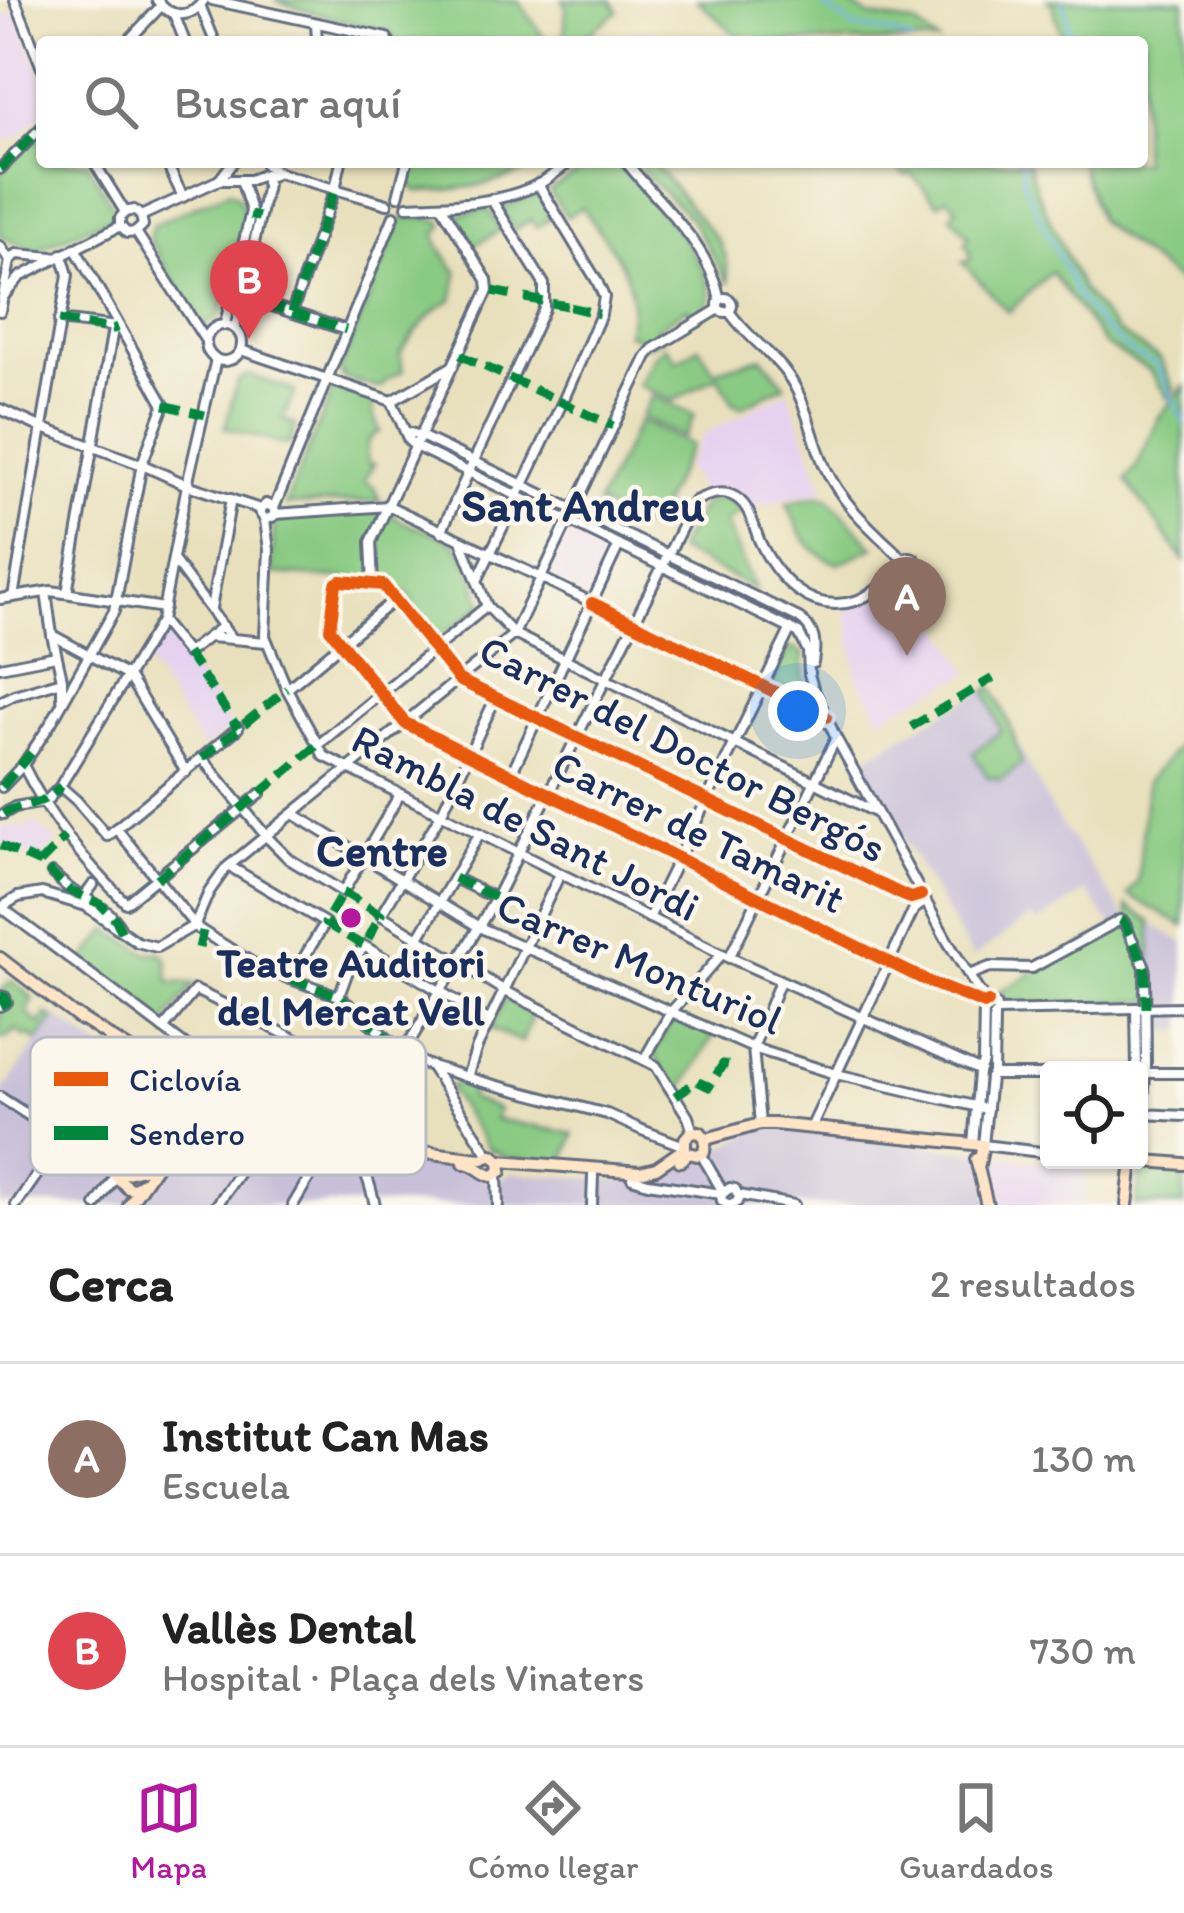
<!DOCTYPE html>
<html lang="es">
<head>
<meta charset="utf-8">
<style>
  :root { --surface:#fff; --page:#f6f6f6; --text:#222; --muted:#767676; --line:#e0e0e0; --accent:#b5179e }
  body { margin:0; font-family:Itim,sans-serif; background:var(--page); color:var(--text) }
  .controls { position:absolute; right:36px; bottom:36px; display:grid; overflow:hidden; border-radius:12px; box-shadow:0 3px 9px #0004 }
  .controls button { width:108px; height:108px; display:grid; place-items:center; padding:0; border:0; border-bottom:3px solid var(--line); background:var(--surface); color:var(--text); font:60px sans-serif }
  .you { position:absolute; left:798px; top:711px; width:42px; height:42px; margin:-30px; border:9px solid #fff; border-radius:50%; background:#1a73e8; box-shadow:0 0 0 18px #1a73e833 }
  .badge { display:grid; place-items:center; width:78px; height:78px; border-radius:50%; background:var(--accent); color:#fff; font-size:39px; font-weight:700 }
  .pin { position:absolute; translate:-50% -99px; filter:drop-shadow(0 3px 6px #0008) }
  .pin::after { content:''; position:absolute; top:63px; width:42px; height:36px; background:inherit; clip-path:polygon(0 0,100% 0,50% 100%) }
  .list { margin:0; padding:0; list-style:none }
  h2 { display:flex; justify-content:space-between; align-items:center; height:156px; margin:0; padding:0 48px; font-size:51px }
  h2 small { font-size:39px; font-weight:400; color:var(--muted) }
  .list li { display:grid; grid-template-columns:78px 1fr auto; gap:36px; align-items:center; box-sizing:border-box; height:192px; padding:0 48px; border-top:3px solid var(--line) }
  .list b { display:block; font-size:45px; white-space:nowrap }
  .list p { margin:0; font-size:39px; white-space:nowrap; color:var(--muted) }
  .list em { font-size:39px; font-style:normal; color:var(--muted) }
  .icon { flex:none; width:66px; height:66px; fill:none; stroke:currentColor; stroke-width:2; stroke-linecap:round; stroke-linejoin:round }
  .map { position:relative; flex:none; width:1184px; height:1205px; overflow:hidden }
  .search { position:absolute; background:var(--surface); box-shadow:0 3px 9px #0004; left:36px; right:36px; top:36px; height:132px; display:flex; align-items:center; gap:30px; box-sizing:border-box; padding:0 42px; border-radius:12px; color:var(--muted); font-size:45px }
  .sheet { height:540px; background:var(--surface) }
  nav { display:flex; justify-content:space-around; align-items:center; box-sizing:border-box; height:168px; border-top:3px solid var(--line); background:var(--surface); font-size:33px; color:var(--muted) }
  nav a { display:grid; justify-items:center; gap:6px }
  nav .on { color:var(--accent) }
  .map>svg:first-child { display:block }
  .built { fill:#e6d2f0 }
  .industrial { fill:#c8bfd8 }
  .green { fill:#8acb83; stroke:#527d70; stroke-width:3 }
  .lines { fill:none; stroke-linecap:round; stroke-linejoin:round }
  .stream { stroke:#7cb5ec; stroke-width:3 }
  .street-casing { stroke:#636d7f; stroke-width:14 }
  .secondary-casing { stroke:#636d7f; stroke-width:16 }
  .street { stroke:#fff; stroke-width:8 }
  .secondary { stroke:#ffe4c6; stroke-width:10 }
  .quiet { stroke:#00873e; stroke-width:9; stroke-dasharray:18 9; stroke-linecap:butt }
  .cycleway-casing { stroke:#fbf7ec; stroke-width:20 }
  .cycleway { stroke:#e8590c; stroke-width:12 }
  .poi-dot { fill:#b5179e; stroke:#fbf7ec; stroke-width:4.5 }
  .labels { text-anchor:middle; stroke-width:9; stroke-linejoin:round; paint-order:stroke }
  .street-label { font-size:42px; fill:#1b2f5e; stroke:#fbf7ec }
  .poi-label { font-size:42px; font-weight:bold; fill:#1b2f5e; stroke:#fbf7ec }
  .neighbourhood-label { font-size:45px; font-weight:bold; fill:#1b2f5e; stroke:#fbf7ec }
  .key { fill:#fbf7ec; stroke:#b8bbc1; stroke-width:3 }
  .key-label { font-size:33px; fill:#1b2f5e }
</style>
</head>
<body>
<div class="map">
<svg width="1184" height="1205" viewBox="0 0 1184 1205">
  <rect width="100%" height="100%" fill="#fbf7ec"/>
  <filter id="ink" filterUnits="userSpaceOnUse"><feTurbulence type="fractalNoise" baseFrequency=".00833" numOctaves="2"/><feDisplacementMap in="SourceGraphic" scale="24" xChannelSelector="R" yChannelSelector="G"/><feConvolveMatrix kernelMatrix="1 2 1 2 8 2 1 2 1" color-interpolation-filters="sRGB"/></filter>
  <filter id="wash" filterUnits="userSpaceOnUse"><feTurbulence type="fractalNoise" baseFrequency=".004" numOctaves="4" result="noise"/><feDisplacementMap in="SourceGraphic" scale="48" xChannelSelector="R" yChannelSelector="G"/><feGaussianBlur stdDeviation="2.7" result="paint"/><feColorMatrix in="noise" values="0 0 0 0 0 0 0 0 0 0 0 0 0 0 0 0 0 1.4 0 .05"/><feComposite in="paint" operator="in"/></filter>
  <g filter="url(#wash)">
    <rect width="100%" height="100%" fill="#e8e0bc"/>
    <g class="built">
      <path d="M15,12L42,78V114L16,139L0,140V17Z"/>
      <path d="M788,391L825,490L751,507L730,491L716,488L701,493L686,467L704,434Z"/>
      <path d="M575,526L616,546L591,601L551,578L549,573L570,527Z"/>
      <path d="M900,582L932,611L970,673L881,717L858,679L846,609L871,602Z"/>
      <path d="M167,632L232,727L203,749L145,659L162,633Z"/>
      <path d="M33,822L57,842L39,861L0,842V831L6,825L11,830L18,824L25,829Z"/>
      <path d="M987,1156L1087,1166L1083,1205H996Z"/>
    </g>
    <g class="industrial">
      <path d="M989,687L1052,811L1128,921L1114,928L1086,891L1038,923L1031,916L973,958L859,762Z"/>
      <path d="M1151,923L1184,943V1030H1151Z"/>
      <path d="M58,1018L133,1071L184,1099L187,1109L193,1113L211,1107L321,1147L472,1171L488,1181H498L511,1173L643,1182L662,1175L692,1157H704L760,1128L815,1131L984,1153L993,1205H0V1095L54,1019Z"/>
    </g>
    <g class="green">
      <path d="M275,0H518L547,42H395L390,33L310,12Z"/>
      <path d="M563,0H611L618,11L578,42H564L566,6Z"/>
      <path d="M697,0H842L869,16L915,24L938,42H744Z"/>
      <path d="M1048,0H1184V287L1099,221L1080,162H1142V42H1059L1061,34L1052,3Z"/>
      <path d="M42,134V162H87L115,210L112,217L34,251L0,236V172Z"/>
      <path d="M413,162H544C505,185 460,191 416,191L409,183Z"/>
      <path d="M595,162L618,163C645,194 698,246 709,286C712,295 708,304 706,313L697,319L687,308L657,328L662,340L646,346L641,339L627,333C644,279 611,249 582,207L567,217L549,191Z"/>
      <path d="M638,162H653L719,242L726,257L729,284L691,219L643,172Z"/>
      <path d="M891,162H1028L1036,189L1082,290L1116,331L1161,360L1174,390L1168,398L1149,370L1105,345L1051,272L1008,312L962,262L970,261V252L965,244L969,237L951,216L957,208L947,197L938,204L910,173L905,176Z"/>
      <path d="M229,191L238,197L247,216L219,317L202,327L149,239L153,225Z"/>
      <path d="M539,194L553,216L536,227L531,220L514,230L500,208Z"/>
      <path d="M488,209L501,230L474,245L454,215Z"/>
      <path d="M425,218L441,221L443,226L436,234L439,247L458,273L452,300C430,310 414,334 400,353L403,371L386,380L383,386L378,388L343,378L340,368L401,219Z"/>
      <path d="M666,346L677,361L699,347L714,371L762,357L785,385L741,407L733,403L718,376L673,401L638,385L655,355Z"/>
      <path d="M248,375L295,391L283,420L295,425L291,443L283,444L225,428L237,381Z"/>
      <path d="M1184,386V561L1126,480L1137,466L1159,417Z"/>
      <path d="M334,387L374,400L373,415L380,432C364,438 365,450 369,465L374,464L364,481L374,487L380,501L285,505Z"/>
      <path d="M652,396L694,415L684,437L641,417Z"/>
      <path d="M639,421L691,445L650,529L597,504Z"/>
      <path d="M818,496L829,499L874,547L838,564C805,550 801,534 787,503Z"/>
      <path d="M718,497C728,499 737,503 740,513L725,522L755,589L677,550L704,503Z"/>
      <path d="M388,510C405,531 435,527 455,544C469,556 476,587 483,604L436,642L419,620L408,593H404L385,575L374,580L272,574L274,516Z"/>
      <path d="M792,648L803,653V674L808,697L804,701L772,684L787,653Z"/>
      <path d="M992,687L1010,725L1022,764L999,781L995,777L989,779L973,753L1001,731L986,692Z"/>
      <path d="M1184,740V926L1128,895L1138,881L1147,781Z"/>
      <path d="M1127,906L1151,922V1002L1005,1004L998,993L1129,919Z"/>
      <path d="M108,930L148,953L160,952L167,958L169,982L194,984L164,1024L82,963Z"/>
      <path d="M12,981L33,998L27,1014L40,1024L47,1014L54,1019L37,1041L29,1035L25,1037L16,1030L5,1039L0,1037V1009L8,1005L0,992Z"/>
      <path d="M506,995L534,1010L522,1042L491,1029Z"/>
      <path d="M674,1017L714,1035L682,1090L677,1093L658,1062L655,1052Z"/>
      <path d="M457,1082L470,1087V1099L498,1109L495,1119L574,1134L564,1163L505,1158L497,1152L488,1149L448,1088Z"/>
      <path d="M1144,1170L1184,1171V1205H1136L1140,1175Z"/>
    </g>
    <g class="lines">
      <g class="stream">
        <path d="M815,0L854,27L894,34L913,42"/>
        <path d="M1063,0L1069,26L1068,42"/>
        <path d="M1022,162L1023,181L1078,297L1102,328L1131,352L1157,365L1184,423"/>
      </g>
    </g>
  </g>
  <g filter="url(#ink)">
    <g class="lines">
      <defs>
        <g id="street">
          <path d="M15,0L42,68"/>
          <path d="M157,0C170,19 191,19 204,0"/>
          <path d="M212,0L387,38L389,42"/>
          <path d="M200,5L215,42"/>
          <path d="M174,14L185,42"/>
          <path d="M316,23L317,42"/>
          <path d="M127,42L161,6"/>
          <path d="M94,162L125,212"/>
          <path d="M166,162L183,197"/>
          <path d="M626,162C660,205 709,243 720,300"/>
          <path d="M266,165L279,173L387,204"/>
          <path d="M0,169L42,127"/>
          <path d="M220,179L233,162"/>
          <path d="M398,196L407,162"/>
          <path d="M407,206C450,205 500,204 539,184C550,178 560,169 570,162"/>
          <path d="M141,216L219,180H250L265,174L271,176L279,173"/>
          <path d="M120,226L127,233L136,232L143,225L141,216"/>
          <path d="M120,226V218L125,212L134,210L141,216"/>
          <path d="M136,232L206,341"/>
          <path d="M0,246L10,261"/>
          <path d="M10,261L17,254L53,257"/>
          <path d="M241,296L346,330"/>
          <path d="M3,297L20,277L120,226"/>
          <circle cx="725" cy="305" r="7"/>
          <path d="M0,311L10,261"/>
          <path d="M729,311C746,337 775,354 791,380C807,405 813,440 825,467C842,505 874,531 903,559"/>
          <path d="M292,312L335,189L341,162"/>
          <path d="M59,320L117,327"/>
          <path d="M225,324L251,211L241,180"/>
          <circle cx="224" cy="343" r="18"/>
          <path d="M235,328L267,185L263,176"/>
          <path d="M241,350L392,401"/>
          <path d="M392,401L409,441L415,446L799,633L808,651L809,674L813,688L836,738L948,942L978,990L988,1002L995,1004L997,1011"/>
          <path d="M392,401L453,366"/>
          <path d="M0,409L40,427L145,466L187,485L260,509"/>
          <path d="M407,432L421,436L799,618C816,630 816,644 813,663"/>
          <path d="M274,508L266,504L259,511L265,520L269,550L265,636L287,689L324,756L722,954L979,1070"/>
          <path d="M275,514L389,506L542,578L825,716"/>
          <path d="M265,520L274,516V508L394,216"/>
          <path d="M441,532L544,309V284L491,199"/>
          <path d="M462,543L487,606L514,634L873,811"/>
          <circle cx="909" cy="565" r="8"/>
          <path d="M175,562L231,638"/>
          <path d="M914,571L925,579"/>
          <path d="M477,581L564,399L601,314L604,297L597,281L538,184"/>
          <path d="M373,583L371,542L488,290L487,280L441,205"/>
          <path d="M46,592L52,635L62,679V698"/>
          <path d="M67,593L113,329"/>
          <path d="M13,597L68,275L62,254"/>
          <path d="M0,599L51,591L164,608"/>
          <path d="M211,608L231,499"/>
          <path d="M161,621L187,653L223,626"/>
          <path d="M52,635L128,676L186,772"/>
          <path d="M210,637L266,642"/>
          <path d="M0,667L56,656"/>
          <path d="M287,689L395,599"/>
          <path d="M496,697L441,814L381,915L505,991L656,1066L688,1117L693,1132"/>
          <path d="M0,702L14,695L62,681"/>
          <path d="M318,745L487,606"/>
          <path d="M202,758L266,836L289,859L343,892L400,794"/>
          <path d="M23,765C49,818 84,861 126,903L260,794"/>
          <path d="M511,774L619,545"/>
          <path d="M2,787L23,765L51,723L114,611L142,464L164,405L75,248"/>
          <path d="M61,787L77,801L107,836L238,728"/>
          <path d="M3,814L15,807L45,802L59,788L161,621L187,485L216,359"/>
          <path d="M294,814L479,927L753,1048L836,1074L987,1109"/>
          <path d="M116,828L197,928L262,969L339,996L403,1052L425,1064L483,1082L607,1114L642,1130L684,1146"/>
          <path d="M229,866L325,923L291,979"/>
          <path d="M52,873C60,880 67,888 76,893C95,904 112,909 122,931"/>
          <path d="M454,878L495,898"/>
          <path d="M921,895L911,898L905,896L459,680L383,585L341,581L336,584L330,629L405,723L929,982L984,1004"/>
          <path d="M84,897L93,885"/>
          <path d="M1,907L278,1115"/>
          <path d="M0,908L18,897L42,893L86,906L137,942L157,947L195,925L209,892L226,868L514,634L647,356L653,349L719,309"/>
          <path d="M649,918L791,628"/>
          <path d="M729,958L835,740"/>
          <path d="M401,968L480,833"/>
          <path d="M969,975L990,967L1032,968L1120,920L1124,922L1145,967L1146,1065L1139,1145"/>
          <path d="M0,996L5,997L7,1002L0,1006"/>
          <path d="M339,996L348,971L364,946L490,1021"/>
          <path d="M1136,1008L1137,1070"/>
          <path d="M997,1011L1184,1007"/>
          <path d="M163,1029L195,990L371,1076L342,1125L341,1131"/>
          <path d="M645,1058L671,1012L722,954"/>
          <path d="M431,1066L489,1155"/>
          <path d="M1140,1073H1184"/>
          <path d="M993,1075H1049"/>
          <path d="M467,1077L477,1047L560,874"/>
          <path d="M990,1078L993,1074L994,1016"/>
          <path d="M210,1092L220,1071"/>
          <path d="M0,1097L56,1133"/>
          <path d="M276,1113L316,1048"/>
          <path d="M1142,1114L1184,1116"/>
          <path d="M760,1124L753,1048L780,981"/>
          <path d="M811,1128L914,909L925,902"/>
          <circle cx="64" cy="1139" r="10"/>
          <path d="M70,1131L108,1076"/>
          <path d="M338,1138L374,1085L406,1048L496,898L695,501C705,496 720,490 731,495C750,502 753,526 760,542C777,578 810,615 855,601C873,595 887,581 902,570"/>
          <path d="M973,1144L979,1073L983,1062L984,1004"/>
          <path d="M72,1145L116,1176L96,1205"/>
          <path d="M983,1145L990,1078"/>
          <path d="M983,1145L1049,1153"/>
          <path d="M339,1148C367,1175 365,1165 375,1205"/>
          <path d="M701,1154L723,1192"/>
          <path d="M497,1174L498,1205"/>
          <path d="M632,1178L648,1183L722,1194"/>
          <path d="M739,1195L794,1205"/>
          <path d="M16,1205L57,1146"/>
          <path d="M217,1205L266,1133L276,1126"/>
          <path d="M293,1205L329,1144"/>
          <path d="M592,1205L593,1175"/>
          <path d="M729,1205L722,1201L721,1195L730,1188L735,1189L739,1197L737,1202L731,1205"/>
        </g>
        <g id="secondary">
          <path d="M0,958L81,1020"/>
          <path d="M76,1015L155,1066L196,1088L288,1123L319,1134L374,1146L472,1158L482,1159L492,1155L500,1161L640,1172L656,1168L685,1148"/>
          <path d="M109,1043L134,1063L187,1092"/>
          <path d="M108,1076L115,1061L123,1055"/>
          <path d="M206,1103L222,1105L293,1132"/>
          <path d="M706,1139L760,1124H774L983,1145L979,1164"/>
          <path d="M317,1140L338,1147L392,1156"/>
          <path d="M685,1148V1139L690,1133L700,1132L706,1139"/>
          <path d="M976,1159L987,1205"/>
          <path d="M1133,1160L1184,1164"/>
          <path d="M680,1161L689,1153L697,1155L704,1152L706,1139"/>
          <path d="M464,1163C477,1164 481,1174 492,1176L501,1171L500,1161"/>
          <path d="M116,1176L128,1188L135,1189L141,1184"/>
          <path d="M116,1176L150,1167"/>
          <path d="M129,1205L183,1127L193,1109"/>
          <path d="M1127,1205L1132,1160"/>
        </g>
      </defs>
      <use href="#street" class="street-casing"/>
      <use href="#secondary" class="secondary-casing"/>
      <use href="#street" class="street"/>
      <use href="#secondary" class="secondary"/>
      <g class="quiet">
        <path d="M0,169L42,127"/>
        <path d="M250,215L259,217"/>
        <path d="M493,291L517,296"/>
        <path d="M241,296L346,330"/>
        <path d="M525,298L567,306"/>
        <path d="M570,307L599,314"/>
        <path d="M292,312L335,189"/>
        <path d="M59,320L113,329L118,327"/>
        <path d="M460,355L613,426"/>
        <path d="M164,405L205,415"/>
        <path d="M187,653L238,728"/>
        <path d="M911,727L993,678"/>
        <path d="M202,758L287,689"/>
        <path d="M2,787L31,753"/>
        <path d="M3,814C27,799 41,809 61,786"/>
        <path d="M0,845L40,863L71,891L100,904L116,920L122,933"/>
        <path d="M40,863L65,837"/>
        <path d="M454,878L496,898"/>
        <path d="M157,879L318,745"/>
        <path d="M343,892L381,915L364,946L325,923Z"/>
        <path d="M1120,920L1124,922L1145,967L1146,1008"/>
        <path d="M199,948L203,931"/>
        <path d="M291,979L339,996L403,1052"/>
        <path d="M0,996L5,997L7,1002L0,1006"/>
        <path d="M675,1096L697,1081L709,1087L723,1064L728,1065"/>
      </g>
      <defs>
        <g id="cycleway">
          <path d="M592,603L826,717"/>
          <path d="M921,895L911,898L905,896L459,680L383,585L341,581L336,584L330,629L405,723L929,982L984,1004L988,1002"/>
        </g>
      </defs>
      <use href="#cycleway" class="cycleway-casing"/>
      <use href="#cycleway" class="cycleway"/>
    </g>
  </g>
  <circle class="poi-dot" cx="351" cy="918" r="12"/>
  <g class="labels">
    <g class="street-label">
      <text transform="translate(683 748) rotate(27)" y="15">Carrer del Doctor Bergós</text>
      <text transform="translate(526 822) rotate(27)" y="15">Rambla de Sant Jordi</text>
      <text transform="translate(699 831) rotate(26)" y="15">Carrer de Tamarit</text>
      <text transform="translate(640 962) rotate(23)" y="15">Carrer Monturiol</text>
    </g>
    <g class="poi-label">
      <text x="351" y="977">Teatre Auditori<tspan x="351" dy="48">del Mercat Vell</tspan></text>
    </g>
    <g class="neighbourhood-label">
      <text x="583" y="521">Sant Andreu</text>
      <text x="382" y="866">Centre</text>
    </g>
  </g>
  <rect x="30" y="1037" width="396" height="138" rx="18" class="key"/>
  <rect x="54" y="1072" width="54" height="14" fill="#e8590c"/>
  <rect x="54" y="1126" width="54" height="14" fill="#00873e"/>
  <g class="key-label">
    <text x="129" y="1091">Ciclovía</text>
    <text x="129" y="1145">Sendero</text>
  </g>
</svg>
<div class="controls">
<button><svg class="icon" aria-label="locate" viewBox="0 0 24 24"><circle cx="12" cy="12" r="6"/><path d="M12 2v4M12 18v4M2 12h4M18 12h4"/></svg></button>
</div>
<div class="you"></div>
<div class="pin badge" style="left:907px;top:656px;background:#8d6e63">A</div>
<div class="pin badge" style="left:249px;top:339px;background:#e0444e">B</div>
<div class="search"><svg class="icon" aria-label="search" viewBox="0 0 24 24"><circle cx="10" cy="10" r="6"/><path d="M15 15l6 6"/></svg>Buscar aquí</div>
</div>
<section class="sheet">
<h2>Cerca<small>2 resultados</small></h2>
<ul class="list">
<li><span class="badge" style="background:#8d6e63">A</span><div><b>Institut Can Mas</b><p>Escuela</p></div><em>130 m</em></li>
<li><span class="badge" style="background:#e0444e">B</span><div><b>Vallès Dental</b><p>Hospital · Plaça dels Vinaters</p></div><em>730 m</em></li>
</ul>
</section>
<nav>
<a class="on"><svg class="icon" aria-label="map" viewBox="0 0 24 24"><path d="M3 6l6-2 6 2 6-2v14l-6 2-6-2-6 2zM9 4v14M15 6v14"/></svg>Mapa</a>
<a><svg class="icon" aria-label="directions" viewBox="0 0 24 24"><path d="M12 3l9 9-9 9-9-9zM9 14v-3h6M13 9l2 2-2 2"/></svg>Cómo llegar</a>
<a><svg class="icon" aria-label="saved" viewBox="0 0 24 24"><path d="M7 4h10v16l-5-4-5 4z"/></svg>Guardados</a>
</nav>
</body>
</html>
